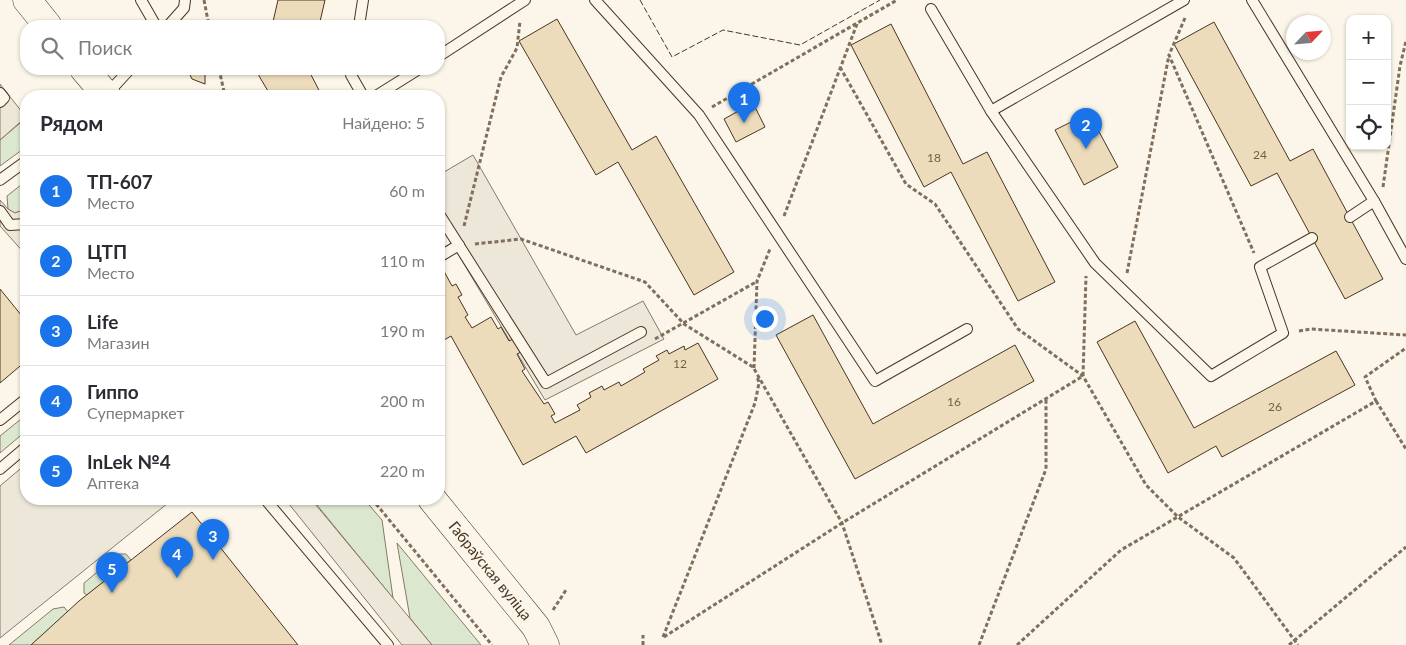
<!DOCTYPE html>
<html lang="ru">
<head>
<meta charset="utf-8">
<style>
  :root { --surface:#fff; --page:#f2f2f3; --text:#2b2b33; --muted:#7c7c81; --line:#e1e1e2; --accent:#1a73e8 }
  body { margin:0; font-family:Lato,sans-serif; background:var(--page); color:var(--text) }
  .controls { position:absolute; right:15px; top:15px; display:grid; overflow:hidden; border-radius:10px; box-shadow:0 1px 4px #0004 }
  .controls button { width:45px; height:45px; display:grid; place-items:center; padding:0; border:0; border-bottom:1px solid var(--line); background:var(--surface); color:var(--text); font:25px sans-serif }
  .compass { position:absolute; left:1286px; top:15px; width:45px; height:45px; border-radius:50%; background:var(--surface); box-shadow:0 1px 4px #0004; rotate:64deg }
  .you { position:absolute; left:764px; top:318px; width:18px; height:18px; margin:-12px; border:4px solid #fff; border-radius:50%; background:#1a73e8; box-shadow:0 0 0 8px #1a73e833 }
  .badge { display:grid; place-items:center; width:32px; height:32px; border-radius:50%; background:var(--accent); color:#fff; font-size:16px; font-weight:700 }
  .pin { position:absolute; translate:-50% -41px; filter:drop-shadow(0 1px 2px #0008) }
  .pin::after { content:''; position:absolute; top:26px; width:18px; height:15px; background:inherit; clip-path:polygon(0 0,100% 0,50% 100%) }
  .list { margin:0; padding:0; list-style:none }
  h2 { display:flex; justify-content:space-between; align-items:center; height:65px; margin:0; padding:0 20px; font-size:21px }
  h2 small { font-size:16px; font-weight:400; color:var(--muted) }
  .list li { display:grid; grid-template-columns:32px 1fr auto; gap:15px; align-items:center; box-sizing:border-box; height:70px; padding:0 20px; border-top:1px solid var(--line) }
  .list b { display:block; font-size:19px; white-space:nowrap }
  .list p { margin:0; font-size:16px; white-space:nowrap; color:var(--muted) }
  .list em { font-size:16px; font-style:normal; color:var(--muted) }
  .icon { flex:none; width:28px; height:28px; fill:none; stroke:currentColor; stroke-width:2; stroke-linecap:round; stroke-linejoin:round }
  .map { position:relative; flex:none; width:1406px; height:645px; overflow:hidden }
  .search { position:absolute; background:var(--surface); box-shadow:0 1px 4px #0004; left:20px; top:20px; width:425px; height:55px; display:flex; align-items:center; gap:12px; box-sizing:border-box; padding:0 18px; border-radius:20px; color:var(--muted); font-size:19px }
  .panel { position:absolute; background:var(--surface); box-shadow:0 1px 4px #0004; left:20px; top:90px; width:425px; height:415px; border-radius:20px }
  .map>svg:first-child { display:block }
  .green { fill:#dce7d0; stroke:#887966 }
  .parking { fill:#ede7d9; stroke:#887966 }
  .building { fill:#ecdcbc; stroke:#4a3520 }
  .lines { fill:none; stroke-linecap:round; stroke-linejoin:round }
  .lane-casing { stroke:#4a3520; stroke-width:12 }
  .secondary-casing { stroke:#4a3520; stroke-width:29 }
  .path { stroke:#7f6f5c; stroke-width:3; stroke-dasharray:4 2.5; stroke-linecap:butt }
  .lane { stroke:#fbf6e9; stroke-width:10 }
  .secondary { stroke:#fbf6e9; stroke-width:28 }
  .fence { stroke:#4a3520; stroke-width:1; stroke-dasharray:6 2.5; stroke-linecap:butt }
  .labels { text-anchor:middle; stroke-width:4; stroke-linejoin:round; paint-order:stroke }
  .number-label { font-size:12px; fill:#725f47 }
  .street-label { font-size:15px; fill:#4a3520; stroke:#fbf6e9 }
</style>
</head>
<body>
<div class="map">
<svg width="1406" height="645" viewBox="0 0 1406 645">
  <rect width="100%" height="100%" fill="#fbf6e9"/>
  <g class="green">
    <path d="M26,118V147L0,166V140Z"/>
    <path d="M26,181V209L15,213L8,209L7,196Z"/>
    <path d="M26,415V431L0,453V436Z"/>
    <path d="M312,499H364L382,520L393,598Z"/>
    <path d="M397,543L481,645H432L410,618Z"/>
    <path d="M119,554H126L131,560L87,595L84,593V583Z"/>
    <path d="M64,607L68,612L31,645H9L53,609Z"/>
  </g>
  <g class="parking">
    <path d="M0,84L26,117L0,140Z"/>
    <path d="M473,155L576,335L643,301L664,339L545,400L439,222V175Z"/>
    <path d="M0,200L8,209L15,213L26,209V255L0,226Z"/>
    <path d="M26,464V499H173L0,638V486Z"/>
    <path d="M285,499H311L432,645H402Z"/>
  </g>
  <g class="building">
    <path d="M278,0H325L319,26H272Z"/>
    <path d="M557,19L632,150L656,136L734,272L694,295L618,162L596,175L519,41Z"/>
    <path d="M1214,22L1290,161L1313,149L1383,279L1345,299L1277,173L1251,186L1174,44Z"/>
    <path d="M891,24L963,164L987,152L1055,282L1018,301L951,172L924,187L851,45Z"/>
    <path d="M187,69H205V84L192,79Z"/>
    <path d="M261,69H308L322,96H271L259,76Z"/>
    <path d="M753,103L765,127L736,142L724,119Z"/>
    <path d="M1089,113L1118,167L1084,185L1055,130Z"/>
    <path d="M439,262L452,286L456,284L462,295L458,297L468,315L465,317L472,328L491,317L498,329L501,327L509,341L513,339L521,352L517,354L525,369L522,371L544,404L548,402L555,414L551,416L555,423L580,410L577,405L591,397L589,393L602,386L604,390L619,382L621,386L645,372L643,369L659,360L656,356L667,350L669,354L684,346L685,350L698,343L718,379L586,453L576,436L523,465L451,336L439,343Z"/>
    <path d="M0,289L26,321V361L0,383Z"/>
    <path d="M813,315L873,424L1015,345L1034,381L855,479L776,335Z"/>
    <path d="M1135,321L1194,428L1336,351L1355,385L1222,457L1216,446L1168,473L1097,342Z"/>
    <path d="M192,512L298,645H31L79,601Z"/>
  </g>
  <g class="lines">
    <defs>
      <g id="lane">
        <path d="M141,0L156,26"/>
        <path d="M595,0L699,115L875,381L967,329"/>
        <path d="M1252,0L1374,201L1406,259"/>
        <path d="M931,9L991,111L1095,263L1211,376L1283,333L1260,267L1312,238"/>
        <path d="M168,26L184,8L185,0"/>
        <path d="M359,26L363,0"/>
        <path d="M439,56L525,0"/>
        <path d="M352,69L351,75L363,96"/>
        <path d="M0,93L4,98L0,102"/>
        <path d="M107,94L130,69"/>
        <path d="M376,96L419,69"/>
        <path d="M991,111L1184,0"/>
        <path d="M0,180L26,161"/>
        <path d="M0,211L10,225L26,224"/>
        <path d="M439,214L546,383L641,332"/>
        <path d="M1350,217L1374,201"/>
        <path d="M439,257L459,245"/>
        <path d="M0,420L26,399"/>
        <path d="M0,469L26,447"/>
        <path d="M265,499L388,645"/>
      </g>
      <g id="secondary">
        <path d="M27,0L48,26"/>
        <path d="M84,69L107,96"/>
        <path d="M432,499L536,627L545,645"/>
      </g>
    </defs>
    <use href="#lane" class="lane-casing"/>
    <use href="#secondary" class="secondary-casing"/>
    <g class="path">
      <path d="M204,0L209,26"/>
      <path d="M1185,18L1169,55L1254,253"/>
      <path d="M840,67L906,184L935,204L1018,329L1083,376L1146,485L1178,517L1234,558L1298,645"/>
      <path d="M219,69L225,96"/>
      <path d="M712,107L897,0"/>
      <path d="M1383,187L1400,66L1406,41"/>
      <path d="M784,216L857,24"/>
      <path d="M464,226L501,77L517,48L520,21"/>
      <path d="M475,244L521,239L645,282L684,324L753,367L842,523L882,645"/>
      <path d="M1127,273L1169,55"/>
      <path d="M1299,331L1311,329L1406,335"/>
      <path d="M655,339L756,282"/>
      <path d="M754,368L757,281L770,249"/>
      <path d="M1376,401L1406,449"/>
      <path d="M372,499L492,645"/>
      <path d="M553,610L566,590"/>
      <path d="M663,637L755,403L759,383L757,376"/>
      <path d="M664,637L842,523L1083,376L1086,276"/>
      <path d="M643,645V635"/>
      <path d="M979,645L1046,469V399"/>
      <path d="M1017,645L1121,550L1376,401L1365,377L1406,348"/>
      <path d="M1289,645L1406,547"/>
    </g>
    <use href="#lane" class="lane"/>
    <use href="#secondary" class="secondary"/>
    <path class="fence" d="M640,0L672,57L723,30L800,45L880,0"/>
  </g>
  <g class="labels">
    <g class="number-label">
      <text x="1260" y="159">24</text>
      <text x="934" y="162">18</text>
      <text x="680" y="368">12</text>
      <text x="954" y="406">16</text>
      <text x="1275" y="411">26</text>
    </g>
    <g class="street-label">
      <text transform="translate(490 571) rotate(51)" y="5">Габраўская вуліца</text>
    </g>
  </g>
</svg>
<div class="controls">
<button>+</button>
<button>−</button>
<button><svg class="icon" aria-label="locate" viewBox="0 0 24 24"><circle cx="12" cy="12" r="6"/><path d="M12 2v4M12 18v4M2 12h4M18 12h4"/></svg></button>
</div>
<svg class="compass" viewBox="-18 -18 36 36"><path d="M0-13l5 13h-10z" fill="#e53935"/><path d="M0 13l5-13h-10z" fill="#7c7c81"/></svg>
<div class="you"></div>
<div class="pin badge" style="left:744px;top:123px">1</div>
<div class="pin badge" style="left:1086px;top:149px">2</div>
<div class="pin badge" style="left:213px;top:560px">3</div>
<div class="pin badge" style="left:177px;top:578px">4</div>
<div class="pin badge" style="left:112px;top:593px">5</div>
<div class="search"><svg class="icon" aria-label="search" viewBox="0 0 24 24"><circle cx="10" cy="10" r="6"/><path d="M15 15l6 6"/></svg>Поиск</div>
<section class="panel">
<h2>Рядом<small>Найдено: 5</small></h2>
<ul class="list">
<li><span class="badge">1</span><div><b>ТП-607</b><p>Место</p></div><em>60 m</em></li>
<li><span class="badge">2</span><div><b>ЦТП</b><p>Место</p></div><em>110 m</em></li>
<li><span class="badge">3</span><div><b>Life</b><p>Магазин</p></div><em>190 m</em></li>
<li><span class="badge">4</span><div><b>Гиппо</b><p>Супермаркет</p></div><em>200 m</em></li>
<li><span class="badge">5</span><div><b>InLek №4</b><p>Аптека</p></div><em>220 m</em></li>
</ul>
</section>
</div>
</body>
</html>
